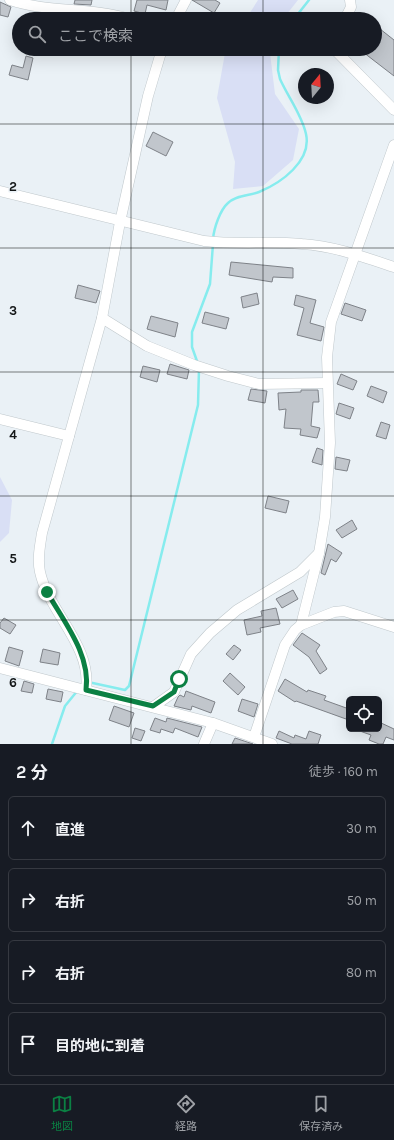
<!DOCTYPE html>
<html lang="ja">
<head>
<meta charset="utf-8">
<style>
  :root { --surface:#171b24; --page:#20242c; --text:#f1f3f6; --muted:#9ea1a6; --line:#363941; --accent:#0b8043 }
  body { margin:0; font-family:Karla,"Noto Sans JP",sans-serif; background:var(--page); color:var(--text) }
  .controls { position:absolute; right:12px; bottom:12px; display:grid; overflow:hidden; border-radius:6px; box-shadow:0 4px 16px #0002 }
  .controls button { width:36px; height:36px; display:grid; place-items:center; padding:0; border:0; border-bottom:1px solid var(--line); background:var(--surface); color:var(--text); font:20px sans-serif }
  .compass { position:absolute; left:298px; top:68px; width:36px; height:36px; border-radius:50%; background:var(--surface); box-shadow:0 4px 16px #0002; rotate:18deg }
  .stop { position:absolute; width:12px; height:12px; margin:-9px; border:3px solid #0b8043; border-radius:50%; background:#fff }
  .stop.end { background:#0b8043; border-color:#fff; box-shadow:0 1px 4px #0008 }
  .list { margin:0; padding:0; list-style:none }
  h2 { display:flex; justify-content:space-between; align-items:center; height:52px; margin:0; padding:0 16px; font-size:17px }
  h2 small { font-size:13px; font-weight:400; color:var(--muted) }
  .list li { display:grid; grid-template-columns:26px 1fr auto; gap:12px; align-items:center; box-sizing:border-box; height:64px; margin:0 8px 8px; padding:0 8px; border:1px solid var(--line); border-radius:6px }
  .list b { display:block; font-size:15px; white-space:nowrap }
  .list em { font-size:13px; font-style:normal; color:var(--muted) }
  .icon { flex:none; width:22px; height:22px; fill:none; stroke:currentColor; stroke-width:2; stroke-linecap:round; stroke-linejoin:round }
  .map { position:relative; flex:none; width:394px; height:744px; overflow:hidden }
  .search { position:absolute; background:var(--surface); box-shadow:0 4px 16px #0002; left:12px; right:12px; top:12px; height:44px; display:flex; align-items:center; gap:10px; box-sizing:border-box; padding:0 14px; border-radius:22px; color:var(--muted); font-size:15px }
  .sheet { height:340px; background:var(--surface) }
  nav { display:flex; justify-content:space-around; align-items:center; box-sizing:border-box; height:56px; border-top:1px solid var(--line); background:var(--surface); font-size:11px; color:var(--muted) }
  nav a { display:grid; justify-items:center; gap:2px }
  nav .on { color:var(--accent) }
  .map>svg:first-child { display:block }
  .green { fill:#d9dff5 }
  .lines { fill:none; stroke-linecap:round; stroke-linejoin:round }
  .stream { stroke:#86ecee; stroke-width:2.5 }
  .building { fill:#c1c6cc; stroke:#7e8288 }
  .street-casing { stroke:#c0c8cc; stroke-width:11 }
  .street { stroke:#fff; stroke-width:10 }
  .route { stroke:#0b8043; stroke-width:5 }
  .grid { fill:none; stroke:#141718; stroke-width:1; stroke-opacity:0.55 }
  .grid-label { font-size:13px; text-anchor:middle; font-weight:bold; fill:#141718; stroke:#eaf1f6; stroke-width:3; stroke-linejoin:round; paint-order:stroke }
</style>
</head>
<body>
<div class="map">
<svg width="394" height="744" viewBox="0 0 394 744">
  <rect width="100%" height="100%" fill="#eaf1f6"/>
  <g class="green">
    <path d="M258,0H298L283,19H246Z"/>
    <path d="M227,49H271L270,53L275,94L299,129L293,160L263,186L233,189L235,162L217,98L225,53Z"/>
    <path d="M0,477L12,500L9,533L0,542Z"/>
  </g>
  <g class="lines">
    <g class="stream">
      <path d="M294,19L309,0"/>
      <path d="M213,239C214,228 220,210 228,203C236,195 249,196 259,192C281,183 312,161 306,134C302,115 288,97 280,79L278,70L279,49"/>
      <path d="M198,364L192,347V332L210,284L213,244"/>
      <path d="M88,682L125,690L129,686L198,405L199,369"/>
      <path d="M52,744L65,706L78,690"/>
    </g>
  </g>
  <g class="building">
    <path d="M75,0H92L91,5L74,4Z"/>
    <path d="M137,0H168L166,10L147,5L145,14L134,11Z"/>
    <path d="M192,0H215L220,3L214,13Z"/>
    <path d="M0,2L11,7L8,17L0,15Z"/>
    <path d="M375,25L394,40V76L359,49H375Z"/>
    <path d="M26,56L33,58L28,80L9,75L12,65L23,68Z"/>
    <path d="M153,132L173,142L166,156L146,146Z"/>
    <path d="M231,262L293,268V278L273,277L272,282L229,275Z"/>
    <path d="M78,285L100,291L96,303L75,298Z"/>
    <path d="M257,293L259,304L243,308L241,297Z"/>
    <path d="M296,295L316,300L310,323L324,327L321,341L297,335L304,308L294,305Z"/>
    <path d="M345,303L366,310L362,321L341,314Z"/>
    <path d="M205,312L229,318L226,329L202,323Z"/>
    <path d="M151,316L178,323L175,337L147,329Z"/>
    <path d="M170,364L189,370L187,379L167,374Z"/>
    <path d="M143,366L160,370L157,382L140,377Z"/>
    <path d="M341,374L357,381L353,390L337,384Z"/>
    <path d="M371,386L387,392L383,403L367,396Z"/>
    <path d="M251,389L267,391L265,403L248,400Z"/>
    <path d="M301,390H318L319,402H313L311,426L320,428L317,438L300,435L301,429L284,428L286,409L279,410L278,393L301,392Z"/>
    <path d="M339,403L354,408L350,419L336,414Z"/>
    <path d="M381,422L390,425L386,439L376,436Z"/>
    <path d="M317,448L323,450L322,465L312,462Z"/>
    <path d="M336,457L350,460L347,471L335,469Z"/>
    <path d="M268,496L289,501L286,513L265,508Z"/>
    <path d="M352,520L357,529L342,538L336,530Z"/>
    <path d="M328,544L342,553L336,562L331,559L325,575L321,573Z"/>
    <path d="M293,590L298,599L282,608L276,599Z"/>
    <path d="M276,608L280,624L260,628L261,632L247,635L244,620L262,616L261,611Z"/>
    <path d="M4,618L16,625L10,634L0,628V623Z"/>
    <path d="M302,633L320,645L316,651L327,669L320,674L309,657L293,645Z"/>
    <path d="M234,645L241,650L233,660L226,654Z"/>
    <path d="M9,647L23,651L19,666L5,661Z"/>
    <path d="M43,649L60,653L58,665L40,662Z"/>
    <path d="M230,673L245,687L238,695L223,681Z"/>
    <path d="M285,679L307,692L308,690L326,696L324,700L349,709L346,719L296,701L295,702L278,691Z"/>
    <path d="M24,681L34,684L32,693L21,691Z"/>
    <path d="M48,689L63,692L61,702L46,699Z"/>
    <path d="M186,691L215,702L211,713L192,706L191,710L174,706L178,697L180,695L184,697Z"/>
    <path d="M242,699L258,704L254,717L238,711Z"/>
    <path d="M114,706L134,713L129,727L109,720Z"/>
    <path d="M155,718L166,722L167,718L202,727L198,737L175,728L173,733L161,729L160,733L150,730Z"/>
    <path d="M379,722L394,729V740L386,737L383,744H379L369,740L371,735L357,730L379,729Z"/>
    <path d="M135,728L145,731L141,741L132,738Z"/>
    <path d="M279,731L294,738L295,735L306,739L309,731L321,735L318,744H292L276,738Z"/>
    <path d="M235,738L253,744H232Z"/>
  </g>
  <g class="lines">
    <defs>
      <g id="street">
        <path d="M10,0C49,13 91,7 130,19"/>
        <path d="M176,19L186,0"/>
        <path d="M345,19L351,7L350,0"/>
        <path d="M334,49L394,110"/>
        <path d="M0,191L204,241C237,245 270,241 302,244C334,246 364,257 394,267"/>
        <path d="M102,318L147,346L194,365L228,376L259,384L327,383"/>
        <path d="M0,419L69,436"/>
        <path d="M301,625L319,553L325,517L330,443L327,357L331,322L394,145"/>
        <path d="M0,668L213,723L272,744"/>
        <path d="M86,690C92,645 49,613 40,572C37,559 40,546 42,533L102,318L120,222L148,96L162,49"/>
        <path d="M153,707L174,692L191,654L210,633L237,610L300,572L319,553"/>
        <path d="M254,737L285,645L295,630L301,625L334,612L344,611L394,627"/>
        <path d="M204,744L213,723"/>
      </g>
    </defs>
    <use href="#street" class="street-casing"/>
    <use href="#street" class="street"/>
  </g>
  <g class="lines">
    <path class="route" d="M47,592C64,622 91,655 86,690L153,706L174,692L179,679"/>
  </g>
  <path class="grid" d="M131,0V19M263,0V19M131,49V744M263,49V744M0,124H394M0,248H394M0,372H394M0,496H394M0,620H394"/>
  <g class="grid-label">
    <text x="13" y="191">2</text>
    <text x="13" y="315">3</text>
    <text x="13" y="439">4</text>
    <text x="13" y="563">5</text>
    <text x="13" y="687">6</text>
  </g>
</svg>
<div class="controls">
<button><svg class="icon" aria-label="locate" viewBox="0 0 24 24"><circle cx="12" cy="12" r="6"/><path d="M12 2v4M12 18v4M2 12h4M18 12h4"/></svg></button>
</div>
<svg class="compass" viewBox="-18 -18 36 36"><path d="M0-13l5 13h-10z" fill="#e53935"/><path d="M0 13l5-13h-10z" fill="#9ea1a6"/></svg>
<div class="stop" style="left:179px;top:679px"></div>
<div class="stop end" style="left:47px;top:592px"></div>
<div class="search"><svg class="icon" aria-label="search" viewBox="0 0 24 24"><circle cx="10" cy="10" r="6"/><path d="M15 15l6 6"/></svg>ここで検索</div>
</div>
<section class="sheet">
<h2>2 分<small>徒歩 · 160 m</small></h2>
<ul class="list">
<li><svg class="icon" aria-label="ahead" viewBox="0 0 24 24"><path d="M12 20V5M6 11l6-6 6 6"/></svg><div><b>直進</b></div><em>30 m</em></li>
<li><svg class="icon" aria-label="right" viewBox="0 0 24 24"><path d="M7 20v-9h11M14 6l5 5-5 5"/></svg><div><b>右折</b></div><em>50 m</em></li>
<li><svg class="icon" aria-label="right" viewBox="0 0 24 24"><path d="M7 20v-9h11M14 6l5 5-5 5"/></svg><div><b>右折</b></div><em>80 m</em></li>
<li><svg class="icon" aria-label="arrive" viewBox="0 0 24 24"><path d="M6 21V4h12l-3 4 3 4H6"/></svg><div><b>目的地に到着</b></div></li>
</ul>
</section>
<nav>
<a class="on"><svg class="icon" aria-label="map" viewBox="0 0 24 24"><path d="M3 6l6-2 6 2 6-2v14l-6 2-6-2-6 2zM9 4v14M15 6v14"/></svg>地図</a>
<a><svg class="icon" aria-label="directions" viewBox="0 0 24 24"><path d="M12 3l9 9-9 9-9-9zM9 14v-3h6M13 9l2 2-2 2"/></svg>経路</a>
<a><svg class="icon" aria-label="saved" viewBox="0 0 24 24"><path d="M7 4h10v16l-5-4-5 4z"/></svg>保存済み</a>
</nav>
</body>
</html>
